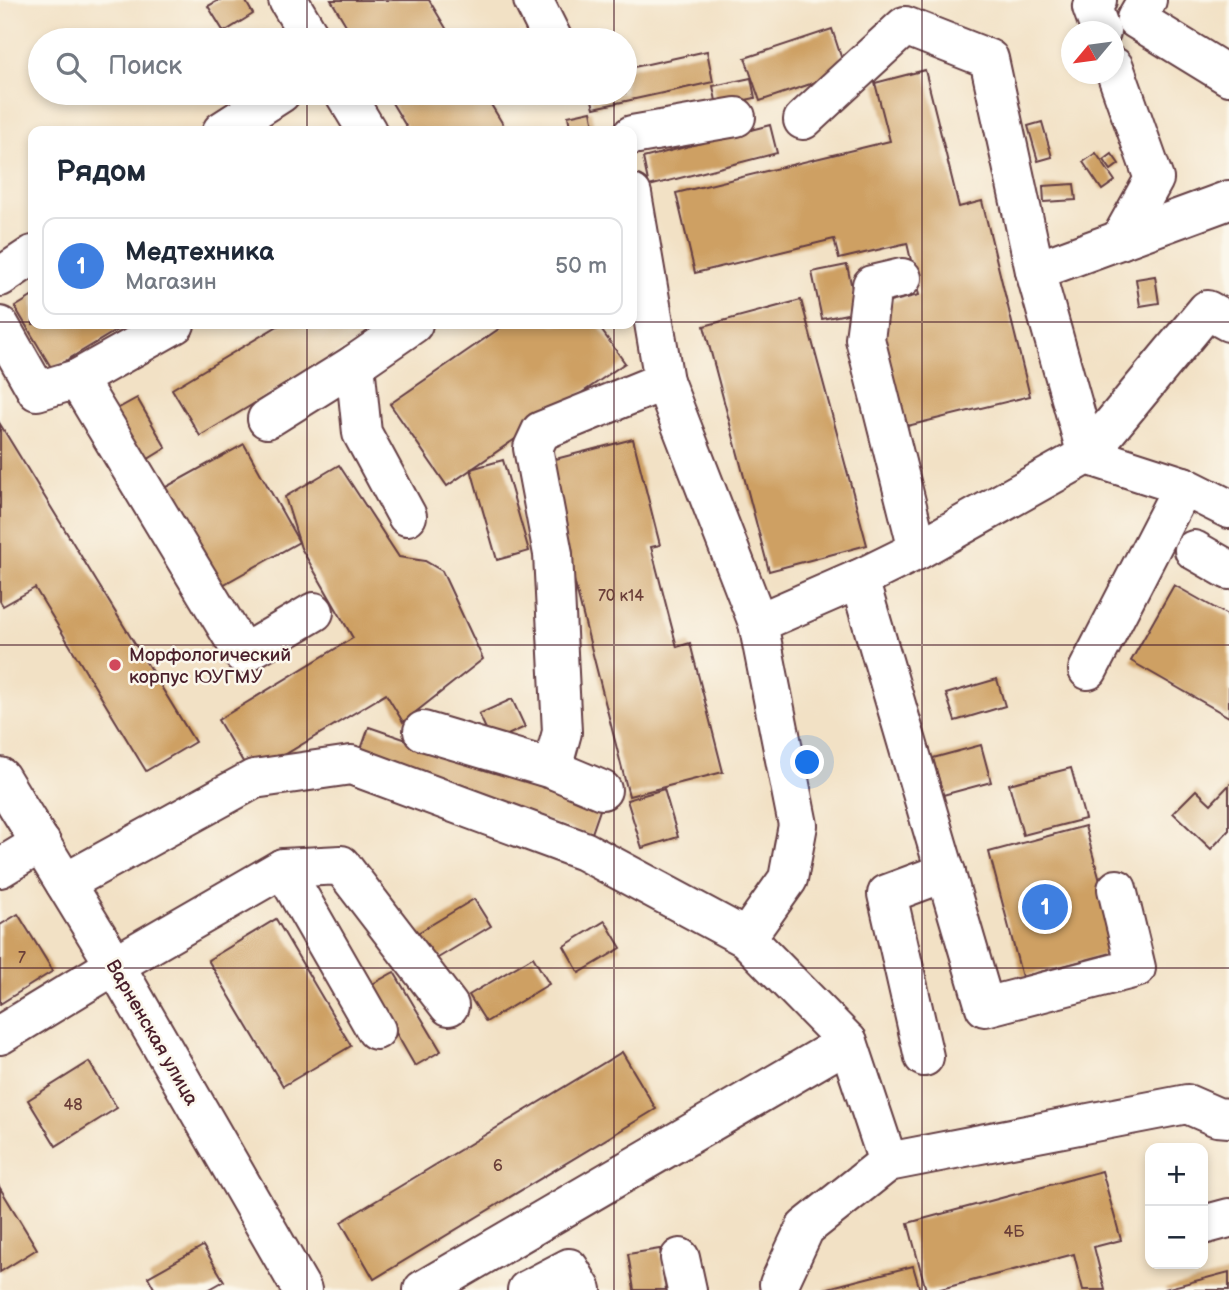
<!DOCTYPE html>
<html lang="ru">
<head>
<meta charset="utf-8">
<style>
  :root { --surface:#fff; --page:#f6f6f7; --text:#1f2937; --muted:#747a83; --line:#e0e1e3; --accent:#7c3aed }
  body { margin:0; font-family:"Balsamiq Sans",sans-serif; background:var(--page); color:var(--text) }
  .controls { position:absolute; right:21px; bottom:21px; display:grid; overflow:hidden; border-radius:14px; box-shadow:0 4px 10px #0003 }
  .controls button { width:63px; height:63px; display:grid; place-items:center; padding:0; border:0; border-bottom:2px solid var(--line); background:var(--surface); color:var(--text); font:35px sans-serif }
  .compass { position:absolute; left:1061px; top:21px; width:63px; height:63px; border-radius:50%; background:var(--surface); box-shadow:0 4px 10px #0003; rotate:241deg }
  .you { position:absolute; left:808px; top:763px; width:24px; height:24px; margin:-18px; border:5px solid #fff; border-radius:50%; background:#1a73e8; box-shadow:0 0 0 10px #1a73e833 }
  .badge { display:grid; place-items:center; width:46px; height:46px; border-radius:50%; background:var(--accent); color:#fff; font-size:23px; font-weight:700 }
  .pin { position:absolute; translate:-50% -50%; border:4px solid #fff; box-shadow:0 2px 7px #0006 }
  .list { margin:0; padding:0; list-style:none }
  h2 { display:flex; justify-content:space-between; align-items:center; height:91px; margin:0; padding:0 28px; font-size:30px }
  h2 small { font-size:23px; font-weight:400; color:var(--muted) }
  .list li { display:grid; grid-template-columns:46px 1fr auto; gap:21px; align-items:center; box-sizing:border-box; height:98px; margin:0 14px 14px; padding:0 14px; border:2px solid var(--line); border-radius:14px }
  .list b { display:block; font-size:26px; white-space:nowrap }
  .list p { margin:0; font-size:23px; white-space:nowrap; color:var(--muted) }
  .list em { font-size:23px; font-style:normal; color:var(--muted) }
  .icon { flex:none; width:38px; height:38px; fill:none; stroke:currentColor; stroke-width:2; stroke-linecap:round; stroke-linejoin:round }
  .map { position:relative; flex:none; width:1229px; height:1290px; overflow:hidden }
  .search { position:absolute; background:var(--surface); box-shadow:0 4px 10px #0003; left:28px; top:28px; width:609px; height:77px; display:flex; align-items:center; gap:18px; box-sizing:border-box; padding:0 24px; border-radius:38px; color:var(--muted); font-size:26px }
  .panel { position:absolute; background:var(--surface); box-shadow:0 4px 10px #0003; left:28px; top:126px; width:609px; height:203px; border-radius:14px }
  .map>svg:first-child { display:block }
  .building { fill:#cea063 }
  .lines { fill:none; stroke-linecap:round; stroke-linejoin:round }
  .minor-casing { stroke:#633c42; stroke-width:42 }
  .minor { stroke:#fff; stroke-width:38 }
  .grid { fill:none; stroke:#4a1f2b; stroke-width:2; stroke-opacity:0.55 }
  .poi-dot { fill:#d1495b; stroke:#fbf7ec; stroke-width:2.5 }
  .labels { text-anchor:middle; stroke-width:5; stroke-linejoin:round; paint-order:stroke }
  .number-label { font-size:16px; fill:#6b3f39 }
  .poi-label { font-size:19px; fill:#4a1f2b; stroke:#fbf7ec; text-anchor:start }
  .street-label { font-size:19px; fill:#4a1f2b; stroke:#fbf7ec }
</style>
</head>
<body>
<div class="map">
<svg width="1229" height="1290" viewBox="0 0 1229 1290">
  <rect width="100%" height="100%" fill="#fbf7ec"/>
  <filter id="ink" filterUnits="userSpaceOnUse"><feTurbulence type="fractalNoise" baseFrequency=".0143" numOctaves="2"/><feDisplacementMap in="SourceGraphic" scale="14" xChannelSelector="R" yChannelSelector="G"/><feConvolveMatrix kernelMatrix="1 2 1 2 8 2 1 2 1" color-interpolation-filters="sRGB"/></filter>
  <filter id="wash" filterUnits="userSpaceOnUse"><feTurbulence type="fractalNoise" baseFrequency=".00686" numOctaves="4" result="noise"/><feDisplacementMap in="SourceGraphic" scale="28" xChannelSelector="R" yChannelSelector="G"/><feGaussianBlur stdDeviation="1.57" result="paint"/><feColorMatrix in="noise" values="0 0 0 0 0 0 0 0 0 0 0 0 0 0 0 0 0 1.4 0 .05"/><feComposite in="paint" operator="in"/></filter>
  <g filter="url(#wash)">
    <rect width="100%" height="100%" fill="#f2e1c5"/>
    <g id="blocks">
      <g class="building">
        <path d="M219,0H245L253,14L224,32L208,6Z"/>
        <path d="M331,0H429L453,40H355Z"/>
        <path d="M832,29L846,72L760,101L745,58Z"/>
        <path d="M707,51L713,82L594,108L590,93H625V69Z"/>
        <path d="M925,70L959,207L982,201L1030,396L899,428L869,307L919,295L907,243L839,259L834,239L695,273L676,193L890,141L875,83Z"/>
        <path d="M751,78L755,98L717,106L713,86Z"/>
        <path d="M386,93H484L507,131H409Z"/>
        <path d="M591,111L595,131H571L568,116Z"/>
        <path d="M1042,122L1052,157L1038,161L1028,126Z"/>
        <path d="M770,125L777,153L649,186L643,158Z"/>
        <path d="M1096,153L1115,181L1102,190L1083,162Z"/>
        <path d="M1112,154L1119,164L1111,170L1104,160Z"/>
        <path d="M1074,184L1076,200L1044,202L1043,186Z"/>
        <path d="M847,265L857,312L822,319L812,272Z"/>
        <path d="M1155,276L1159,303L1140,306L1136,279Z"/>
        <path d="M33,296V324H127L52,369L15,307Z"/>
        <path d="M801,300L867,545L769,571L704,326Z"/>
        <path d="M281,324H387L200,436L172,389Z"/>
        <path d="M506,324H597L625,363L447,486L390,404Z"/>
        <path d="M137,398L166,448L140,464L110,413Z"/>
        <path d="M0,424L195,742L146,771L35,588L3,606L0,601Z"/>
        <path d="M633,439L660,545L651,547L677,647L690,643L723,772L629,796L544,462Z"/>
        <path d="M244,444L299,542L212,591L157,492Z"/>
        <path d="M503,460L529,551L497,560L471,469Z"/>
        <path d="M339,465L399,557L425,561L442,571L483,659L403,722L386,694L251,775L218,720L353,638L301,548L285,497Z"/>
        <path d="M1174,585L1229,616V717L1131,661Z"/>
        <path d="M997,679L1005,706L955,721L946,694Z"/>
        <path d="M512,699L525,727L492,742L479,714Z"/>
        <path d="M369,727L601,807L591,836L359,755Z"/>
        <path d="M981,745L991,782L943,795L933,758Z"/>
        <path d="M1071,768L1085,819L1023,835L1009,784Z"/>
        <path d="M1229,785V830L1211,849L1173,813L1196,790L1211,804Z"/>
        <path d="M664,789L678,837L642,848L627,800Z"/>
        <path d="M1085,826L1119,951L1022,977L989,852Z"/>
        <path d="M474,899L491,926L428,964L411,937Z"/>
        <path d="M18,914L53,971L0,1004V925Z"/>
        <path d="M276,919L351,1046L283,1086L208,960Z"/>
        <path d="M605,921L621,948L579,973L564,946Z"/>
        <path d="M533,957L549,984L486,1022L469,995Z"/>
        <path d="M394,972L441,1051L415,1066L369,986Z"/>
        <path d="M622,1052L656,1109L374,1279L341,1222Z"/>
        <path d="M89,1062L117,1108L56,1146L28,1100Z"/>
        <path d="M1102,1171L1121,1240L1094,1247L1105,1290H1083L1074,1254L937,1290H926L908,1223Z"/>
        <path d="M0,1188L37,1249L0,1272Z"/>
        <path d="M203,1246L224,1281L208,1290H155L148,1277Z"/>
        <path d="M660,1249L666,1290H634L628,1254Z"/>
        <path d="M913,1266L920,1290H824V1289Z"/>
        <path d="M1229,1272V1290H1165V1289Z"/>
      </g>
    </g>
  </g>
  <g filter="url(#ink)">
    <use href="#blocks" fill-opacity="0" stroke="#633c42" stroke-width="2"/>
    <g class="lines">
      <defs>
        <g id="minor">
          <path d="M288,0L312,40"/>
          <path d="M533,0L553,40"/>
          <path d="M1097,0L1092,7L1101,32"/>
          <path d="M1147,0L1136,19L1229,76"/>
          <path d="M1114,67L1154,179L1120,240"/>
          <path d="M344,93L367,131"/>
          <path d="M803,120L905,26L989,59L1035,271L1087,455"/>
          <path d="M222,131L281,93"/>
          <path d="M632,135L736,117"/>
          <path d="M632,194L664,381"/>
          <path d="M1035,271L1229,200"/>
          <path d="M0,277L33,255"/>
          <path d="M902,278L872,285L865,339L918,550"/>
          <path d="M175,324L77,379L243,654L314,612"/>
          <path d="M0,326L37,391L77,379"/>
          <path d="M267,419L355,364"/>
          <path d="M1087,455L1207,310L1229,322"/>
          <path d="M407,516L362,433L355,364L413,324"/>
          <path d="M1194,550L1229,570"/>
          <path d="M859,579L985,1007L1136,968L1117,889"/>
          <path d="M1088,670L1183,486"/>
          <path d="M423,731L552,769L602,790"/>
          <path d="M552,769L562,732L553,554L533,448L541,431L664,381L758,623"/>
          <path d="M0,777L115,965L302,1290"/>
          <path d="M0,868L41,843"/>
          <path d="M283,868L376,1030"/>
          <path d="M65,883L254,779L351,765L584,851L746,938L848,1042L888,1162L1187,1104L1217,1117L1229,1118"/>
          <path d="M746,938L788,879L798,825L758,623L859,579L918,550L1087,455L1183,486L1229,509"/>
          <path d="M0,1035L115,965L283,868L341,865L449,1006"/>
          <path d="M924,1057L887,894L946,872"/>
          <path d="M1203,1225L1229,1218"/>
          <path d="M680,1258L687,1290"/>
          <path d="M423,1290L848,1042"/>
          <path d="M527,1290L569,1268L582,1290"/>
          <path d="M780,1290L779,1284L805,1228L888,1162"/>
        </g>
      </defs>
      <use href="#minor" class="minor-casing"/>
      <use href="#minor" class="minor"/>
    </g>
  </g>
  <path class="grid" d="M307,0V40M614,0V40M922,0V1290M307,93V131M614,93V131M0,322H33M632,322H1229M307,324V1290M614,324V1290M0,645H1229M0,968H1229"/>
  <circle class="poi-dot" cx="115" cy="665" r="7"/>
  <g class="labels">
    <g class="number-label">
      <text x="621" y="601">70 к14</text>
      <text x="22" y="963">7</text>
      <text x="73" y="1110">48</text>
      <text x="498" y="1171">6</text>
      <text x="1014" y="1237">4Б</text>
    </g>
    <g class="poi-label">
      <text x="129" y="661">Морфологический<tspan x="129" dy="22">корпус ЮУГМУ</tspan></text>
    </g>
    <g class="street-label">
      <text transform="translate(153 1032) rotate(60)" y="7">Варненская улица</text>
    </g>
  </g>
</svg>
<div class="controls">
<button>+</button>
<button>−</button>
</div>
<svg class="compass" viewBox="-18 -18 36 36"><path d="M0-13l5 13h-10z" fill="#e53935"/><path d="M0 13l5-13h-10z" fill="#747a83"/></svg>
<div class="you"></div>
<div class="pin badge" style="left:1045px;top:907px;background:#3f7fe0">1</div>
<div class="search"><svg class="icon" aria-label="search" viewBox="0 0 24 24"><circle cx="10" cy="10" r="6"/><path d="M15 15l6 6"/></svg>Поиск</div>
<section class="panel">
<h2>Рядом<small></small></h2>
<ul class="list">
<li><span class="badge" style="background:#3f7fe0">1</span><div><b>Медтехника</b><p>Магазин</p></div><em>50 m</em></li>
</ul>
</section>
</div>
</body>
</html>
